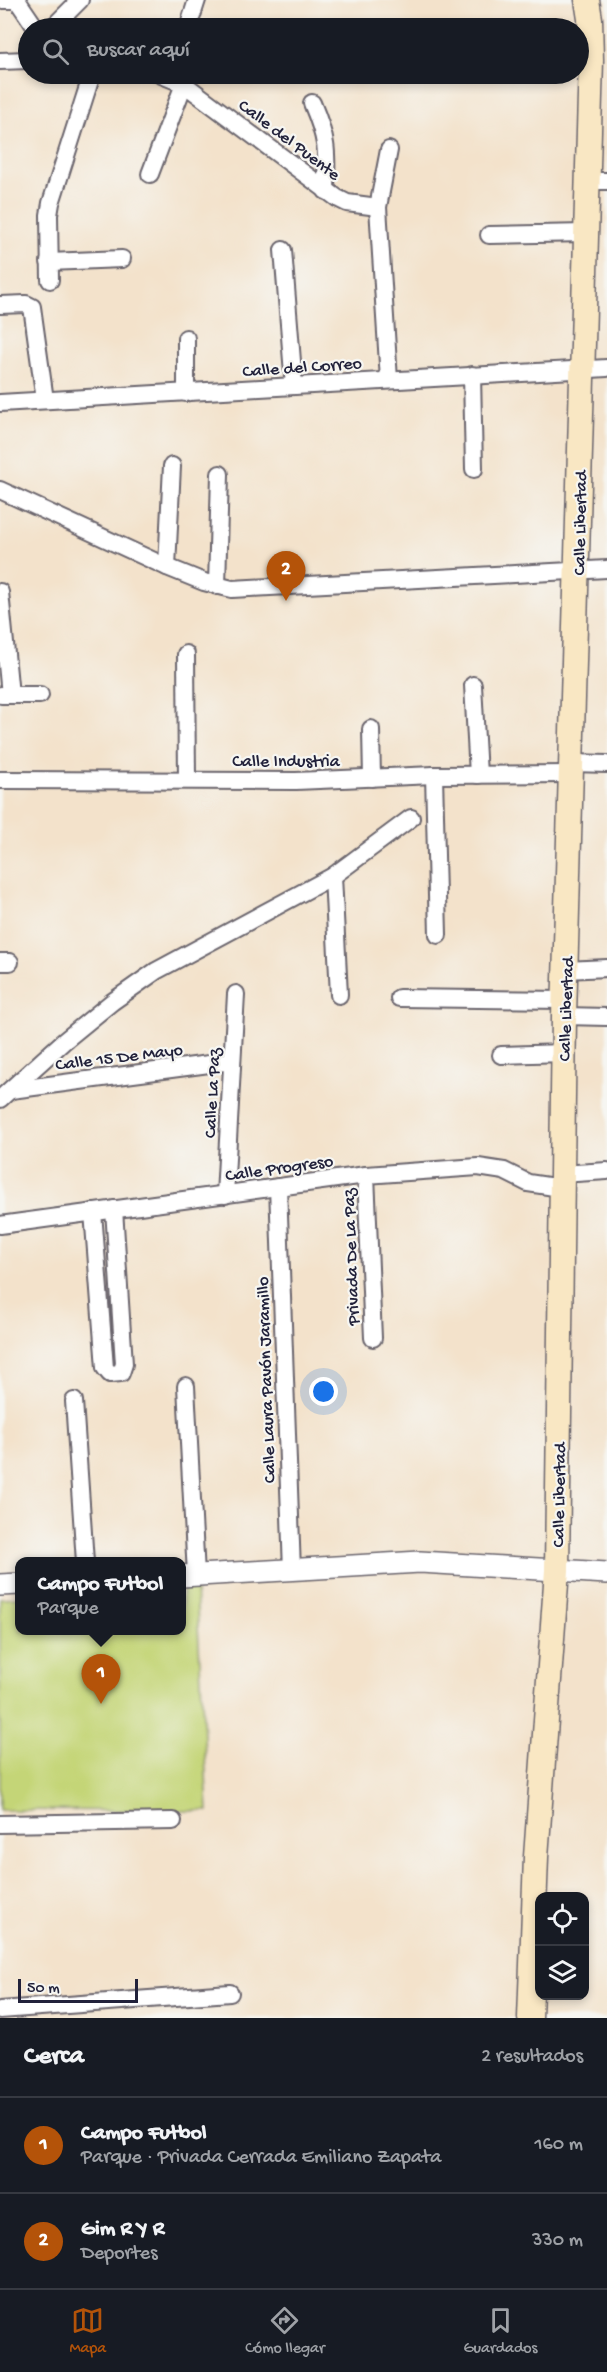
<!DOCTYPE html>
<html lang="es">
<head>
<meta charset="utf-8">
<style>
  :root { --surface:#171b24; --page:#242831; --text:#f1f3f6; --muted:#9ea1a6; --line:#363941; --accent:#b45309 }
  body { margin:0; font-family:"Gochi Hand",sans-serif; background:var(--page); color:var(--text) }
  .controls { position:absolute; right:18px; bottom:18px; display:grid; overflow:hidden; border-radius:12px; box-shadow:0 3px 9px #0003 }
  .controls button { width:54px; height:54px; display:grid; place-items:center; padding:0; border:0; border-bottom:2px solid var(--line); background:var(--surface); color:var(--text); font:30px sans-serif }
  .scale { position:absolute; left:18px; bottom:15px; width:120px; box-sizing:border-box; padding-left:6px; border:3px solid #22223b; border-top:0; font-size:16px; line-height:21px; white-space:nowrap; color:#22223b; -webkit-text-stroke:4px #f6f6f2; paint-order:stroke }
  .you { position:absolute; left:324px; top:1392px; width:21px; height:21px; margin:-15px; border:4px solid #fff; border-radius:50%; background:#1a73e8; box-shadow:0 0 0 9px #1a73e833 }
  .badge { display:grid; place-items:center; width:39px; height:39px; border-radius:50%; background:var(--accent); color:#fff; font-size:20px; font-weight:700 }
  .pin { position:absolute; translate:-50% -50px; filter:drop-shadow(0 2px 3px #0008) }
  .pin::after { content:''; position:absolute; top:32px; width:21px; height:18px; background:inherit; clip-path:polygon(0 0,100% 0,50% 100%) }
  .popup { position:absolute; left:15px; top:1557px; width:171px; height:78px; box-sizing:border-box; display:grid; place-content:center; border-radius:12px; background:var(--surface); filter:drop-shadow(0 2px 4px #0005); font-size:20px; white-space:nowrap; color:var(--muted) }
  .popup b { font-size:22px; color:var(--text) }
  .popup::after { content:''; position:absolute; left:50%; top:100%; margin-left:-12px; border:12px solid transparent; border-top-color:var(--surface) }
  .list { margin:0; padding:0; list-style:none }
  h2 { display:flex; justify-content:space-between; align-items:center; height:78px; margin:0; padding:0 24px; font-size:26px }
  h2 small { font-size:20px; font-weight:400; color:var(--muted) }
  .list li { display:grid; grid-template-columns:39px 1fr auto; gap:18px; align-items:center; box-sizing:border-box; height:96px; padding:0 24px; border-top:2px solid var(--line) }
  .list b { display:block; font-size:22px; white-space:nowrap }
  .list p { margin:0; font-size:20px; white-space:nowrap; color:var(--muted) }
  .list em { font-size:20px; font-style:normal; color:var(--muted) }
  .icon { flex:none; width:33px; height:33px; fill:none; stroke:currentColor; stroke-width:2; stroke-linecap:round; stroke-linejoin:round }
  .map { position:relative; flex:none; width:607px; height:2018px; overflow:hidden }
  .search { position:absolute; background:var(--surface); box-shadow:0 3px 9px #0003; left:18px; right:18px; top:18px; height:66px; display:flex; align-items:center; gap:15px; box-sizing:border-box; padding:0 21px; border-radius:33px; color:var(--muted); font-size:22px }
  .sheet { height:270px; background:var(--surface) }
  nav { display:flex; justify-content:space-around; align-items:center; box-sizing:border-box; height:84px; border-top:2px solid var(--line); background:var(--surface); font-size:16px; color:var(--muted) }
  nav a { display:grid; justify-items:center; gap:3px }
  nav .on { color:var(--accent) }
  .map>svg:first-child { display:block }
  .green { fill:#c4d577; stroke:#737c59; stroke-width:1.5 }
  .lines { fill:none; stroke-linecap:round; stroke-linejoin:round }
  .minor-casing { stroke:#6b656d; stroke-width:20 }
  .tertiary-casing { stroke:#6b656d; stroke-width:24 }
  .secondary-casing { stroke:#6b656d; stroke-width:27 }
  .minor { stroke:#fff; stroke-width:16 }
  .tertiary { stroke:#fff; stroke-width:21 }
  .secondary { stroke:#f9e7c3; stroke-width:24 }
  .labels { text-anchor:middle; stroke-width:4.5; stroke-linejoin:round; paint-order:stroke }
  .street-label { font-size:18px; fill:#22223b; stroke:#f6f6f2 }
</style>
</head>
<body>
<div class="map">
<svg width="607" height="2018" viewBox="0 0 607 2018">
  <rect width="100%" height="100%" fill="#f6f6f2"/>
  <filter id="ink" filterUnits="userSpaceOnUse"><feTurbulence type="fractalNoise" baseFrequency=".0167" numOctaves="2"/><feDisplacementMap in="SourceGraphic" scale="12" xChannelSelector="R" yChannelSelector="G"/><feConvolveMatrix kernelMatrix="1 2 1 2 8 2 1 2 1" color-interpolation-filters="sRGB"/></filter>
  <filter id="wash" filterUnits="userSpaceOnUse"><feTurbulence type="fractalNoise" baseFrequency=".008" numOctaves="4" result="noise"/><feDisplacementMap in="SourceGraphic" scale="24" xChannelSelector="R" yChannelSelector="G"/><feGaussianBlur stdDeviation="1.35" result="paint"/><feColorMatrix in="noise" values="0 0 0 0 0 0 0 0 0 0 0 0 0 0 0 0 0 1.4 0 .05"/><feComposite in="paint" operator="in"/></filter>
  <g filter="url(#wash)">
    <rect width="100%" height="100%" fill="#f3e2cb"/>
    <path class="green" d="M196,1588L208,1811L0,1810V1598L20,1597V1630H182V1589Z"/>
  </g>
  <g filter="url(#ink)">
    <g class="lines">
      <defs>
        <g id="minor">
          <path d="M0,0H17"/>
          <path d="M17,0L36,28"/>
          <path d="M52,28L80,0"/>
          <path d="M188,28L197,0"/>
          <path d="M0,61L28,60"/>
          <path d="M159,74L184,84L337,198L347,203L378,207"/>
          <path d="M312,103C328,141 327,151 326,191"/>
          <path d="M150,174L184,84"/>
          <path d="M587,181H607"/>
          <path d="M489,235L586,233"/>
          <path d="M283,250L294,386"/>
          <path d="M49,262L122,259"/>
          <path d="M50,280L49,215L51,203L92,74"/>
          <path d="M0,305L26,304L32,307L45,400"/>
          <path d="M472,375L474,469"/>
          <path d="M389,380L378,207L389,150"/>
          <path d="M186,393V338"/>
          <path d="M0,403L607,368"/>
          <path d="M0,490L167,567L204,582L232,589L607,569"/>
          <path d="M167,567L172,466"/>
          <path d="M217,586L220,474"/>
          <path d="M0,592L10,695"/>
          <path d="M186,654L187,780"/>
          <path d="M473,685L478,775"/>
          <path d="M1,695H40"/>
          <path d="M371,729L372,778"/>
          <path d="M572,763L607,764"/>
          <path d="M434,775L438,935"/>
          <path d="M0,780L296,781L434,775L572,774"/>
          <path d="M333,876L339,995"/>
          <path d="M0,962H10"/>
          <path d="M566,970L607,968"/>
          <path d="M399,998L565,1000"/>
          <path d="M564,1016L607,1017"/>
          <path d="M501,1055L563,1053"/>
          <path d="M11,1090L232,1061"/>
          <path d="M0,1099L63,1042L112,1002L156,971L333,876L411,818"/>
          <path d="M561,1174L607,1171"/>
          <path d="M366,1175L373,1338"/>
          <path d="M278,1187L292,1571"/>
          <path d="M225,1195L236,994"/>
          <path d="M93,1212L105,1368L110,1374L121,1373L124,1364L114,1209"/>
          <path d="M0,1225L366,1175L478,1167L504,1171L528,1183L561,1188"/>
          <path d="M186,1386L196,1575"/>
          <path d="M74,1401L85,1562"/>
          <path d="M0,1824L173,1821"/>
          <path d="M0,2010L230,1993"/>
        </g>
        <g id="tertiary">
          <path d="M182,1576L420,1562L607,1573"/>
          <path d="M0,1585L20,1584"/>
        </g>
        <path id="secondary" d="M530,2018L536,1857L557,1570L564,1016L591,60L590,19L587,0"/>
      </defs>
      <use href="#minor" class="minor-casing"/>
      <use href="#tertiary" class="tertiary-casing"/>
      <use href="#secondary" class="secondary-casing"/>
      <use href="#minor" class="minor"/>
      <use href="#tertiary" class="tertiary"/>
      <use href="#secondary" class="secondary"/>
    </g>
  </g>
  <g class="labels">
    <g class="street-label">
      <text transform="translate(290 139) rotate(37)" y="6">Calle del Puente</text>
      <text transform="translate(302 366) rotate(-4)" y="6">Calle del Correo</text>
      <text transform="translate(579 523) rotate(-89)" y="6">Calle Libertad</text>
      <text x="286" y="766">Calle Industria</text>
      <text transform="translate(565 1009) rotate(-88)" y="6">Calle Libertad</text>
      <text transform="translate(119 1056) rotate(-7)" y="6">Calle 15 De Mayo</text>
      <text transform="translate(211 1093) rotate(-87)" y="6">Calle La Paz</text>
      <text transform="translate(279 1167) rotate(-8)" y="6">Calle Progreso</text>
      <text transform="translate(350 1257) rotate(-92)" y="6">Privada De La Paz</text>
      <text transform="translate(265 1380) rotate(-92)" y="6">Calle Laura Pavón Jaramillo</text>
      <text transform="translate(558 1495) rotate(-89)" y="6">Calle Libertad</text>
    </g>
  </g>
</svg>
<div class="controls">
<button><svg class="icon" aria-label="locate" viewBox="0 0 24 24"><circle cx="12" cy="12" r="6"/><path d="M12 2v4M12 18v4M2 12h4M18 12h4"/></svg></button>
<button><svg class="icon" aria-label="layers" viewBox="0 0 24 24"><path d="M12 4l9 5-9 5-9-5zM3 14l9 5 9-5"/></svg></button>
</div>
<div class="scale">50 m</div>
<div class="you"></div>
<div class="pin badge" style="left:101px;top:1704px">1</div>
<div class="popup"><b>Campo Futbol</b>Parque</div>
<div class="pin badge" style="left:286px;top:601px">2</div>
<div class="search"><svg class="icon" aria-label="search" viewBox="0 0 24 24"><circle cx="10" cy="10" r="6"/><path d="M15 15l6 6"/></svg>Buscar aquí</div>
</div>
<section class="sheet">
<h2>Cerca<small>2 resultados</small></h2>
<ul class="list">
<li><span class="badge">1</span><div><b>Campo Futbol</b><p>Parque · Privada Cerrada Emiliano Zapata</p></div><em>160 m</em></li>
<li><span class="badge">2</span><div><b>Gim R Y R</b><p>Deportes</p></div><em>330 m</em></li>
</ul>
</section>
<nav>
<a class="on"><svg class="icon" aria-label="map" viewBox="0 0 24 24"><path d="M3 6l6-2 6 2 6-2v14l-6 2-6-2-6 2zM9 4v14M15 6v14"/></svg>Mapa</a>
<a><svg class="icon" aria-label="directions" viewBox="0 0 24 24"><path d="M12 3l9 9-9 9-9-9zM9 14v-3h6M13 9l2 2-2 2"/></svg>Cómo llegar</a>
<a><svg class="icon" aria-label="saved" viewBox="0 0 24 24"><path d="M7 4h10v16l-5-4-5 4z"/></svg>Guardados</a>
</nav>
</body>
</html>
